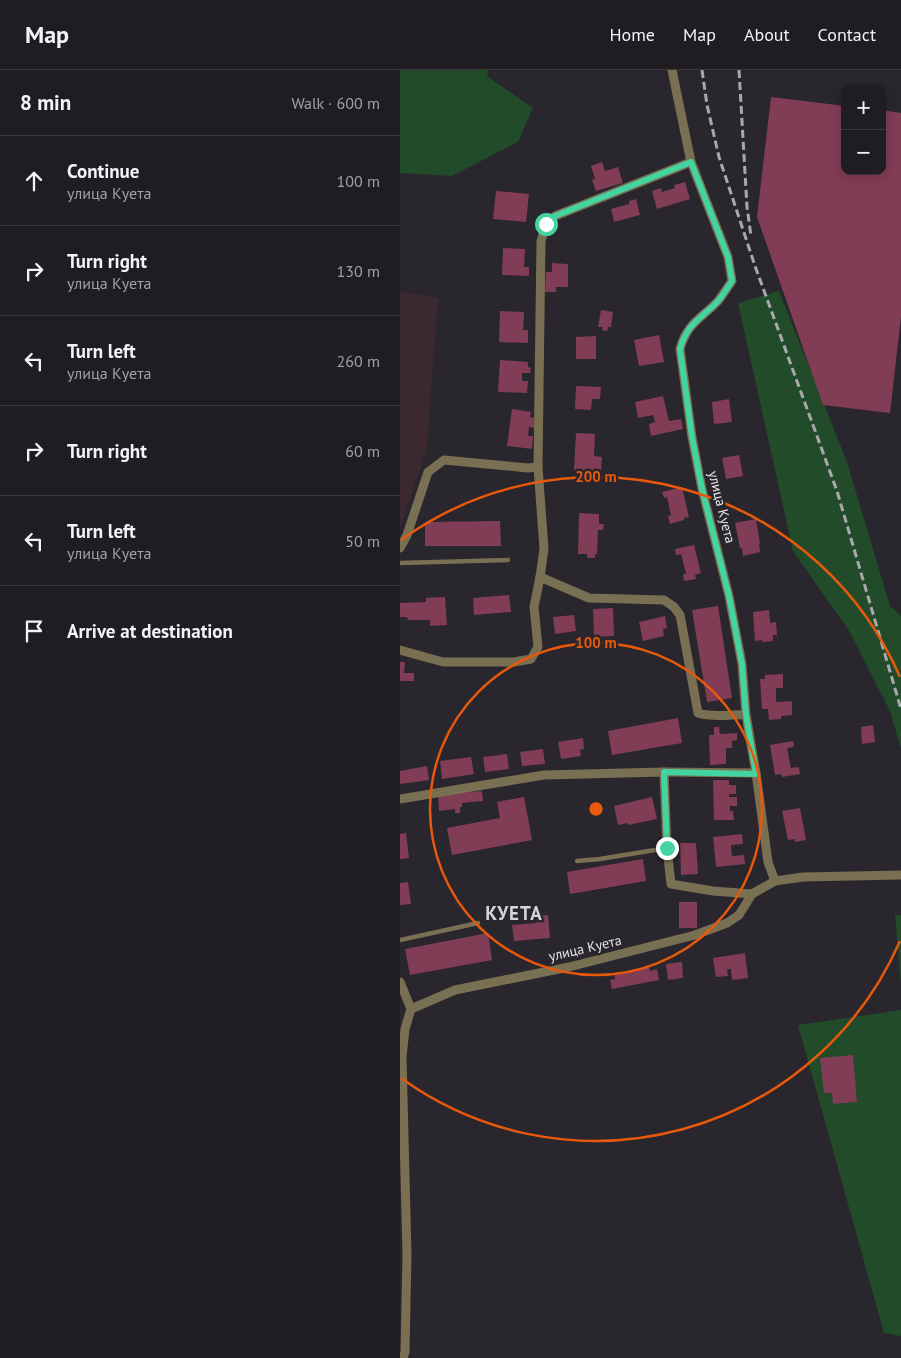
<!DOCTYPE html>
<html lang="en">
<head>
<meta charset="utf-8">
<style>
  :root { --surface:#1f1c22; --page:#2c292f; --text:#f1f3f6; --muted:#a1a1a5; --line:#3c3a40 }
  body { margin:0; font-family:"PT Sans",sans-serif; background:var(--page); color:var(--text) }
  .controls { position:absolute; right:15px; top:15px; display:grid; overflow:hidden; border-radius:10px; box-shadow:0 2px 12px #0003 }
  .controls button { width:45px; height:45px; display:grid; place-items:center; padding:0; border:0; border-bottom:1px solid var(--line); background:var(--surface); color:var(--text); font:25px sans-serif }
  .stop { position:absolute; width:15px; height:15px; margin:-11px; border:4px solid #43d4a0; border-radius:50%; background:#fff }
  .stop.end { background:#43d4a0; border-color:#fff; box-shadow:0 1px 5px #0008 }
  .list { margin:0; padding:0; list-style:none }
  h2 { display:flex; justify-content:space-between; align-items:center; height:65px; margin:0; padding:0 20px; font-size:21px }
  h2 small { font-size:16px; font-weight:400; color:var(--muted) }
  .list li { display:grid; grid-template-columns:32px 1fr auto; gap:15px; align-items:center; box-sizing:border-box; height:90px; padding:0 20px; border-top:1px solid var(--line) }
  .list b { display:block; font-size:19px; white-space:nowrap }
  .list p { margin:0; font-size:16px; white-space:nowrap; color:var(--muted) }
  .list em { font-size:16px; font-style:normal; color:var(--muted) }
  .icon { flex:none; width:28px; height:28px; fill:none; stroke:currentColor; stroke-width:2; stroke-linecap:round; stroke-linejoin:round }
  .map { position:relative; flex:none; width:501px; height:1288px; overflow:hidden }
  header { display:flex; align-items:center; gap:30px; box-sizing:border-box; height:70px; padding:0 25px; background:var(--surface); border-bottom:1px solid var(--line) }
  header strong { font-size:24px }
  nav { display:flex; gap:28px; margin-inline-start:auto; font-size:18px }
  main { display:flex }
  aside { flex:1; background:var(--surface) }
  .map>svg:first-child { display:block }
  .industrial { fill:#3c2930 }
  .green { fill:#224b2a }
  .building { fill:#813d56 }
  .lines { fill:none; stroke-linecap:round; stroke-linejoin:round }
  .lane { stroke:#796f52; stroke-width:4.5 }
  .street { stroke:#796f52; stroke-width:9 }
  .rail { stroke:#aaa8ad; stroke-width:3; stroke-dasharray:8 4; stroke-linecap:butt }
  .route { stroke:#43d4a0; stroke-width:6 }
  .ring { fill:none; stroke:#e8590c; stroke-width:2.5 }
  .labels { text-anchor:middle; stroke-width:5; stroke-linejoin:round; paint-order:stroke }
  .street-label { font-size:14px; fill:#e7e5ea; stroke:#29262d }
  .district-label { font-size:19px; font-weight:bold; letter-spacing:1px; fill:#d7d3dd; stroke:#29262d }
  .centre { fill:#e8590c; stroke:#29262d; stroke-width:2.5 }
  .ring-label { font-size:15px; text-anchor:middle; font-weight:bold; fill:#e8590c; stroke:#29262d; stroke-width:5; stroke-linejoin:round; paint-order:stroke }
</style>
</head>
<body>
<header>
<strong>Map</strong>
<nav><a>Home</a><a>Map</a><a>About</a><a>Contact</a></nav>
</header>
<main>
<aside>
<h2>8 min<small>Walk · 600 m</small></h2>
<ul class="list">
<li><svg class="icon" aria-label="ahead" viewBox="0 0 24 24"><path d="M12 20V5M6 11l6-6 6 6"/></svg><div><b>Continue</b><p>улица Куета</p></div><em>100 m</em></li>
<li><svg class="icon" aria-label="right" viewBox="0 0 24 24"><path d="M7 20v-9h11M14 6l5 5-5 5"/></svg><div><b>Turn right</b><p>улица Куета</p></div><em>130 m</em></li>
<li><svg class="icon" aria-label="left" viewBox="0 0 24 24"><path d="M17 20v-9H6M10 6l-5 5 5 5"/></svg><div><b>Turn left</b><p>улица Куета</p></div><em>260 m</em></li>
<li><svg class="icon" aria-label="right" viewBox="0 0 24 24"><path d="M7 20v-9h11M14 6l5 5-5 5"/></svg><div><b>Turn right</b></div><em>60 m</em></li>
<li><svg class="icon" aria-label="left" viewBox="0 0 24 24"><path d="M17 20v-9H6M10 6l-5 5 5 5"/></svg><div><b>Turn left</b><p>улица Куета</p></div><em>50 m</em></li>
<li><svg class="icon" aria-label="arrive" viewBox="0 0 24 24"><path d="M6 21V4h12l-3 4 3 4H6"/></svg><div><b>Arrive at destination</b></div></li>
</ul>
</aside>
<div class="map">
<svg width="501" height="1288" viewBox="0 0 501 1288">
  <rect width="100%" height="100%" fill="#29262d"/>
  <path class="industrial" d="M0,221L38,228L27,379L0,459Z"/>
  <g class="green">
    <path d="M0,0H88L87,6L133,38L118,72L52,106L0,103Z"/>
    <path d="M379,221L447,392L490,536L501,546V679L490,641L448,559L393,481L338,233Z"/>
    <path d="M495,845H501V914Z"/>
    <path d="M501,940V1266L484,1263L398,955Z"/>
  </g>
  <g class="building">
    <path d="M371,27L445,36V101H482V40L501,43V247L490,343L423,335L357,147Z"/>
    <path d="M202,92L205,101L218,97L223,113L196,121L192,110L195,109L191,96Z"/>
    <path d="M285,112L290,129L257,139L252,121L261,118L262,122L275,118L274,115Z"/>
    <path d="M96,121L129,124L126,152L93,149Z"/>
    <path d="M236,129L240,145L214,152L211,139L229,134V131Z"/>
    <path d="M103,178L125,179L124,197H129V206L102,205Z"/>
    <path d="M152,193L168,194V217H156V222H145L146,202H152Z"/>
    <path d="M201,240L213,242L211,257H208L207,261L202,260L203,257H198Z"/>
    <path d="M100,241L124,242L123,260H128V273L99,272Z"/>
    <path d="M259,265L264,292L239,296L234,270Z"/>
    <path d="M196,266V289H176V267Z"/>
    <path d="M100,290L128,292V297L131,298L130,303H122V311H128L127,323L98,322Z"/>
    <path d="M176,316L201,317L200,329H192L191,340L175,339Z"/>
    <path d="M263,326L269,351L281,349L283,359L251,366L249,354L255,352L253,345L238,348L235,332Z"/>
    <path d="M329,329L332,352L314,354L312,332Z"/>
    <path d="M112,339L131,342L130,347L135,348L134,358L129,357L128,366H133L132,379L107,376Z"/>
    <path d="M176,363L195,364L194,386L202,387L201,401L174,400Z"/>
    <path d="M339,385L343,406L326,409L322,388Z"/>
    <path d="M282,417L289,447L284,448V450L270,454L268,446L271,445L267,427L264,428L262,422Z"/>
    <path d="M179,443L199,444V454H204L203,460H198L197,484H195V488H187V484H178Z"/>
    <path d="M356,449L360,473L359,474L360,482L343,486L342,478H340L335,453Z"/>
    <path d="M100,451L101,476H25V452Z"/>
    <path d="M294,475L301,503L295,505L296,509L284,511L283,504H286L281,484L276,485L275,479Z"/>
    <path d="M109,525L111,542L74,545L73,528Z"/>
    <path d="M45,527L47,555L30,556V550H8L7,547H0V533L26,532V528Z"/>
    <path d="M318,536L332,628L307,632L292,540Z"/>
    <path d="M213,538L214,566L194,567L193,539Z"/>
    <path d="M369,540L370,553L376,552L377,565H373V571L362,572V570L355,571L353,542Z"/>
    <path d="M174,545L176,561L155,564L153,547Z"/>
    <path d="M265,546L267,558L263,559L264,566L243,571L239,552Z"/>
    <path d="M0,592H5L4,603H14V611H0Z"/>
    <path d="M383,604V618H376V632L392,631V645L381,646V649L369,650L368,639H362L360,609H365V605Z"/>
    <path d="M278,648L282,673L212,685L208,661Z"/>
    <path d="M473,655L475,672L462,674L461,657Z"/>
    <path d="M314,657H319L320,664L337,663V670L332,671V678H326V694L310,695L309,665H314Z"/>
    <path d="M183,668L184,679L180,680L181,686L161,689L158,672Z"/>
    <path d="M393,671L394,677L387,678L391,698L399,697L400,704L382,707L381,704L375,705L370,675Z"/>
    <path d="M143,679L145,694L122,696L120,682Z"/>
    <path d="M107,684L109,699L85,702L83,687Z"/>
    <path d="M71,687L74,704L42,709L40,691Z"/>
    <path d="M27,696L29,710L0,714V701Z"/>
    <path d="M313,710H329V715H336V724H329V727H337V736H330V741H333L334,750H314Z"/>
    <path d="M82,721L83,731L62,733V737H60V743H55V739L39,741L38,725Z"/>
    <path d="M124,727L132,770L52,785L47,758L100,748L97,732Z"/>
    <path d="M252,727L257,749L228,755V753L218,755L214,736Z"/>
    <path d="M400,738L406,770L395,772V769L388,770L382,741Z"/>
    <path d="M6,763L9,788L0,789V764Z"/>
    <path d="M342,764L343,774L331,775L332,786L344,785L345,794L316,797L313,767Z"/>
    <path d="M280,773H296L298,804L281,805Z"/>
    <path d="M243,789L246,811L170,824L167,802Z"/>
    <path d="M8,812L11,834L0,835V813Z"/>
    <rect x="279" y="832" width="18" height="26"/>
    <path d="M148,845L150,868L114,871L112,855L137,853L136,846Z"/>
    <path d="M88,863L92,890L10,905L5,879Z"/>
    <path d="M345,883L348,908L332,910L331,899H327L328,906L316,907L313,888Z"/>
    <path d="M282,892L283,908L268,910L266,894Z"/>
    <path d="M249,897L250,901L257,899L259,910L212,919L210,910L215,909L214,904Z"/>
    <path d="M453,985L457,1032L433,1034L432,1023H424L420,988Z"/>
  </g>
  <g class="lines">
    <g class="lane">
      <path d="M0,493L108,490"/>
      <path d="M177,791L200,789L267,778"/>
      <path d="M0,870L78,853"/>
    </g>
    <g class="street">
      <path d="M272,0L291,92L328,187L332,211C327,218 323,225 318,231C301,249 287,253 280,279L292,367L302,419L329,526L342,594L346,645L356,703L368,792L375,811"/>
      <path d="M0,478L7,465L28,402L44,390L128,398L138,397L141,171L146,155L155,146L291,92"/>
      <path d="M140,507L189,528L264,530L274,537L280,545L298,643C313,648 330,644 346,645"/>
      <path d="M0,580L43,592H114L131,589L138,577L134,537L140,507L144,479L138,397"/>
      <path d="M264,702L356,703"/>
      <path d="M0,729L144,705L264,702L267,778L271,814L313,821L352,824"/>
      <path d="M0,912L11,939"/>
      <path d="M3,1288L5,1282L7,1185L2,987L5,959L11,939L55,920L169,897L295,865L327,853L339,845L352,824L375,811L403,807L501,805"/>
    </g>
    <g class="rail">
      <path d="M302,0L307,35L319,87L355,196L437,421L501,639"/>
      <path d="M339,0L347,137L351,166"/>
    </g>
  </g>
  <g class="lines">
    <path class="route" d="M146,154L155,146L291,92L328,187L332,211C327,218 323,225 318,231C301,249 287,253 280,279L292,367L302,419L329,526L342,594L346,645L356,704L264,702L267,778"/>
  </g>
  <g class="ring">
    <circle cx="196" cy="739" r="166"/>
    <path d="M500 871A332 332 0 0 1 1 1008M1 470A332 332 0 0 1 500 607"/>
  </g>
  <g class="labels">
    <g class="street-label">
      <text transform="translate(322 437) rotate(76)" y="5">улица Куета</text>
      <text transform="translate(185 878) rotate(-13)" y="5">улица Куета</text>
    </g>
    <g class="district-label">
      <text x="114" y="850">КУЕТА</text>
    </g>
  </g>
  <circle cx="196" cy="739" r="8" class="centre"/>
  <g class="ring-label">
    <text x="196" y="412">200 m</text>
    <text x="196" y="578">100 m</text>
  </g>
</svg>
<div class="controls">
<button>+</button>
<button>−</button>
</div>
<div class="stop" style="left:146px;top:154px"></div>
<div class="stop end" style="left:267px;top:778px"></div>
</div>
</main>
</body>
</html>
